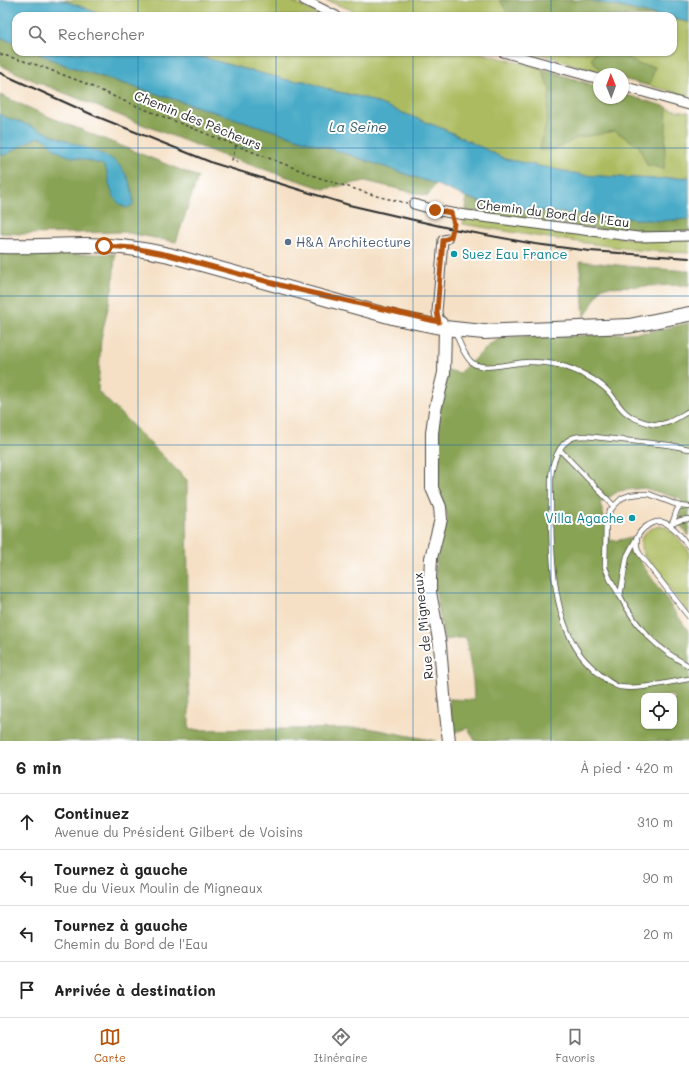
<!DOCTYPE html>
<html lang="fr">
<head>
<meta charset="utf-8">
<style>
  :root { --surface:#fff; --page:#f2f2f2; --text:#222; --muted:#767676; --line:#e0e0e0; --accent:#b45309 }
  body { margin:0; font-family:Mali,sans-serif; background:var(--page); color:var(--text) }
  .controls { position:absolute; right:12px; bottom:12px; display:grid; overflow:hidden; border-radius:8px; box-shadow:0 1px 3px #0004 }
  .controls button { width:36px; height:36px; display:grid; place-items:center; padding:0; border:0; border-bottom:1px solid var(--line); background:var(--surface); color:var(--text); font:20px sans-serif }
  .compass { position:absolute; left:593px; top:68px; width:36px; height:36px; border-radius:50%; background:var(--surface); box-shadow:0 1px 3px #0004; rotate:359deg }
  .stop { position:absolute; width:12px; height:12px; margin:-9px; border:3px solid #b45309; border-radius:50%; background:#fff }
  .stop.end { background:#b45309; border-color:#fff; box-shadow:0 1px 4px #0008 }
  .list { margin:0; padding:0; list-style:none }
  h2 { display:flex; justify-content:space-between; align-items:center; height:52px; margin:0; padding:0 16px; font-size:17px }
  h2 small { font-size:13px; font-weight:400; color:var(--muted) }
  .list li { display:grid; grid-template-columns:26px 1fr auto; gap:12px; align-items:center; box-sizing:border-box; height:56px; padding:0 16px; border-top:1px solid var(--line) }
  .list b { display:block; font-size:15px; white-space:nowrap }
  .list p { margin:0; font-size:13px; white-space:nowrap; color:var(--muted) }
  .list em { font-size:13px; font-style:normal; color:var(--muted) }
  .icon { flex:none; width:22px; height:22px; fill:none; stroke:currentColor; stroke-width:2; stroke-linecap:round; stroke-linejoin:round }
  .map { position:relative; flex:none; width:689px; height:741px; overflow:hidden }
  .search { position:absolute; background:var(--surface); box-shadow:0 1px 3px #0004; left:12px; right:12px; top:12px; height:44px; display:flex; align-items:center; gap:10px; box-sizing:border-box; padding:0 14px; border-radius:12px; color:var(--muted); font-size:15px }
  .sheet { height:276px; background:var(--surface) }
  nav { display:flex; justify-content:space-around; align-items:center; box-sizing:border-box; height:56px; border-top:1px solid var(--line); background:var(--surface); font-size:11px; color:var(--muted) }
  nav a { display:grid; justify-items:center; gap:2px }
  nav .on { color:var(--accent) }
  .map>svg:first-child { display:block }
  .green { fill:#acbb5e; stroke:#6c7344 }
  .forest { fill:#89a355; stroke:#5a6740; fill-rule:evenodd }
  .water { fill:#48abc7; stroke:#3a6b79 }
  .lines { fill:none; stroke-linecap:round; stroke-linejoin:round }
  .lane-casing { stroke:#494642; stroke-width:6 }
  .street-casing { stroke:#494642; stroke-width:11 }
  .secondary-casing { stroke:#494642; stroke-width:14 }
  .primary-casing { stroke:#494642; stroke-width:16 }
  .path { stroke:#494642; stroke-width:1.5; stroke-dasharray:3 3; stroke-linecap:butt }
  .lane { stroke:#fff; stroke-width:4.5 }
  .street { stroke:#fff; stroke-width:9 }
  .secondary { stroke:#fff; stroke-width:12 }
  .primary { stroke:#fff; stroke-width:14 }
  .rail { stroke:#2b2b2b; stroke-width:2 }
  .route { stroke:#b45309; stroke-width:5 }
  .grid { fill:none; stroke:#1f6fb2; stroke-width:1; stroke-opacity:0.55 }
  .service-dot { fill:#5c6f8a; stroke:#fff; stroke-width:1.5 }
  .culture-dot { fill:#0f9aa8; stroke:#fff; stroke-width:1.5 }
  .labels { text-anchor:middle; stroke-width:4; stroke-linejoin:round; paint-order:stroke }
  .street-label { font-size:13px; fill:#2b2b2b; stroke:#fff }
  .service-label { font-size:13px; fill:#4e5e75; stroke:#fff; text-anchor:start }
  .culture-label { font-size:13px; fill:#0d838f; stroke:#fff; text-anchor:start }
  .water-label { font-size:14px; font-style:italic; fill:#375e69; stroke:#fff }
</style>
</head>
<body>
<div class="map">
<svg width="689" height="741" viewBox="0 0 689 741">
  <rect width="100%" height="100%" fill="#fff"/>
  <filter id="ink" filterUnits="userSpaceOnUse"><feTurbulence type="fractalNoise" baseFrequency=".025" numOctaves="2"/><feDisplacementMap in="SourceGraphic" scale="8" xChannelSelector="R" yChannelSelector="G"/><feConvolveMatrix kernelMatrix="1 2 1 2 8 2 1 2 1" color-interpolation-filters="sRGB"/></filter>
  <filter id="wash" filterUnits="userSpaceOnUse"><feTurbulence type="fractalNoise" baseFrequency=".012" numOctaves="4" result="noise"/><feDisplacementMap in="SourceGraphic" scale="16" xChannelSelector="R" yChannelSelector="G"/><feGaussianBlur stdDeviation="0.9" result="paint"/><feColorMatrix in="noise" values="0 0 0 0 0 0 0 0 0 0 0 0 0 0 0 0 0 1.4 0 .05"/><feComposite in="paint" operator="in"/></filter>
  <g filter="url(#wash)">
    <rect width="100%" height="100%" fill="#f5e0c5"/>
    <g class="green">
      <path d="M61,0H289L322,16H104L80,6Z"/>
      <path d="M325,0H589L660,16H371L360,13Z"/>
      <path d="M673,19L689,22V96L623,79V74H605L533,52H673Z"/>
      <path d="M185,52H476L484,54L541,68L599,87V98H623V94L674,110L689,112V177L653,179L583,175L505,159L446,130L365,98L334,91L304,81H292L244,69Z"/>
      <path d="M464,217L650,241L674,239L689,238V253L637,250L535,236L463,224Z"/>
      <path d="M662,526C672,528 682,544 689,551V614L644,555C643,553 641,549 641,546C639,533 651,527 662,526Z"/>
    </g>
    <g class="forest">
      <path d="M500,0H589L660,16H509Z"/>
      <path d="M0,37L16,44V52H35L65,65L344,153L435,184L428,196L365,181L324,189L224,156L131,120L37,82L0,65Z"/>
      <path d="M595,52H623L624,55L638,64L655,67L649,86L623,79V74H604L591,59Z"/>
      <path d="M542,70L599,87V98H623V94L667,107L664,169L647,165L639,146L615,131L577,138L556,149L539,150L546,125L550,91Z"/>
      <path d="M0,95L52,118L198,177L176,242L123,232L24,234L0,233Z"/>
      <path d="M466,197L496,207L660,221L689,219V233L640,235L466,211Z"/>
      <path d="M0,254H115L113,285L101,339L98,391L187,480L189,730L368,728L436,741H0Z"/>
      <path d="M580,261L646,268L689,271V285L602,287L584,318Z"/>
      <path d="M689,323V536L680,525L681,499L644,488L619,491L600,503L611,541L631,538L635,554L689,632V741H475L468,728L452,733L449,699L474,700L473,681L466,637L444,640L436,594L435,569L439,537H441L448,518L435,484L437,423L448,370L459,373L491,344L503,337H554L649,332ZM644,696H674V726H644Z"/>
    </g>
    <g class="water">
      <path d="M0,0H61L80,6L104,16H16V44L0,37Z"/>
      <path d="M589,0H689V22L673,19V16H660Z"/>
      <path d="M35,52H185L244,69L292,81H304L334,91L365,98L446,130L505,159L583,175L653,179L689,177V219L660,221L496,207L466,197L435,184L344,153L65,65Z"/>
      <path d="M0,114C7,119 15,120 23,123C41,130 59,138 78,145C87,148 104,154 112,159C127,170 134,188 133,205L126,208C114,203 110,190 108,178C107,174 107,170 104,166C102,164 99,164 96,163C83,158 66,158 55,149C48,143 47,136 35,138L5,155H0Z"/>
    </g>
  </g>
  <g filter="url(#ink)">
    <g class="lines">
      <defs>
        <g id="lane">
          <path d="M457,336C460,344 466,359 474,364C487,371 514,362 529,362C539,362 550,363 559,365C576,370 595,378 608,391C614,397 618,406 625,412C632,419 643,422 652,424C666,427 678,417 689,411"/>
          <path d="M689,449L669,445L585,436C581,436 577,436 572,438C558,444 551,465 551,480C551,533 548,610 580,654C585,661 591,666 597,672C604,678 611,685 620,687C641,690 668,682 689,679"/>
          <path d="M560,450L614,506"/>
          <path d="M674,523L681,520L689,519"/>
          <path d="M670,526C676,520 674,511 680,506"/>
          <path d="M636,539L627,556L620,596C638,630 656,648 689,666"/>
          <path d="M689,547C682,538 674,525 662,522C653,520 640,529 637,538C636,543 637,548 639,553L689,617"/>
          <path d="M620,596L610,579L605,567L606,521L609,512L614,506L622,498L630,495L640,494H649L680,506L689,507"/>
        </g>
        <g id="street">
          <path d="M304,0L336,16"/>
          <path d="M503,52L599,79"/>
          <path d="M623,86L689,105"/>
          <path d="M414,204L435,210L451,213L638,237L689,236"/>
          <path d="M439,322L437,312L443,240L447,239"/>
        </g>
        <path id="secondary" d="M440,322L445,328L444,373L435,410L432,433V488L440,507L441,519L431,558L430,578V592L440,645L444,695L449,741"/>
        <path id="primary" d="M0,246C29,247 57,245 86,245C114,245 142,249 169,255L396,318L445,328L463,330L484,332L504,331L629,326L689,314"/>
      </defs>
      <use href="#lane" class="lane-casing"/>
      <use href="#street" class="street-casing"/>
      <use href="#secondary" class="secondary-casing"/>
      <use href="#primary" class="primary-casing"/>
      <g class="path">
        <path d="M0,54L37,65L82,82L124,101L217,138L320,178L380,197L407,203"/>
        <path d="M236,146L232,160L239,162"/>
        <path d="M452,232L454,224L453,220"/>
      </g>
      <use href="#lane" class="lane"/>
      <use href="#street" class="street"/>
      <use href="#secondary" class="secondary"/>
      <use href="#primary" class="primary"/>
      <path class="rail" d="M0,73L93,115L213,163L349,205L453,229L535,244L590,251L689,258"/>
    </g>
  </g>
  <g class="lines" filter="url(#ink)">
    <path class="route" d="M104,246L134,248L169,255L291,288L439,322L437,312L443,240L451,237L454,224L451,213L435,210"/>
  </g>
  <path class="grid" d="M138,0V16M276,0V16M413,0V16M551,0V16M138,52V741M276,52V741M413,52V741M551,52V741M0,148H689M0,296H689M0,445H689M0,593H689"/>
  <circle class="service-dot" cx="288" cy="242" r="4"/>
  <g class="culture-dot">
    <circle cx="454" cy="254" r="4"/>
    <circle cx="632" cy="518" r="4"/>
  </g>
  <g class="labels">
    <g class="street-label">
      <text transform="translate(198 120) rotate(22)" y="5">Chemin des Pêcheurs</text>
      <text transform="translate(553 213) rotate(7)" y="5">Chemin du Bord de l'Eau</text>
      <text transform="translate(423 626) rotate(-96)" y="5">Rue de Migneaux</text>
    </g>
    <g class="service-label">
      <text x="296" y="247">H&amp;A Architecture</text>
    </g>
    <g class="culture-label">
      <text x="462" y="259">Suez Eau France</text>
      <text x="624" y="523" text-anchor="end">Villa Agache</text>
    </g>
    <g class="water-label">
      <text x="358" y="132">La Seine</text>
    </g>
  </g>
</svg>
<div class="controls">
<button><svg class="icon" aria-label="locate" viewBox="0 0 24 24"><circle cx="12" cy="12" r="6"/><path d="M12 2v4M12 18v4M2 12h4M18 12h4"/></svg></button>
</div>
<svg class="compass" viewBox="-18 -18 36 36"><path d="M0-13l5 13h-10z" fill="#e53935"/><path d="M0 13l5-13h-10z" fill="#767676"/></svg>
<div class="stop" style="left:104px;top:246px"></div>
<div class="stop end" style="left:435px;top:210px"></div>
<div class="search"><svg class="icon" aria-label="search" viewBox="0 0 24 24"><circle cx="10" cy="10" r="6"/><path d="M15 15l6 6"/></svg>Rechercher</div>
</div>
<section class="sheet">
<h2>6 min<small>À pied · 420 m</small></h2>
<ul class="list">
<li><svg class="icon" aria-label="ahead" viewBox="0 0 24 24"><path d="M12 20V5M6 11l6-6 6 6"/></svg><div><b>Continuez</b><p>Avenue du Président Gilbert de Voisins</p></div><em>310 m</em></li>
<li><svg class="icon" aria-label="left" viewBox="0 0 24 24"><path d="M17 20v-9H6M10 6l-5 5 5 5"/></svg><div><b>Tournez à gauche</b><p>Rue du Vieux Moulin de Migneaux</p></div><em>90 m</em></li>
<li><svg class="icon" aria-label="left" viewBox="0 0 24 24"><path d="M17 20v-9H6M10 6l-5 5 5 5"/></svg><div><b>Tournez à gauche</b><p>Chemin du Bord de l'Eau</p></div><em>20 m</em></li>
<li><svg class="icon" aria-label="arrive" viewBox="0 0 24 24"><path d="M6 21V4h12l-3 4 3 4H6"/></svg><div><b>Arrivée à destination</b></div></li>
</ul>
</section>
<nav>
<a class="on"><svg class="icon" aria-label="map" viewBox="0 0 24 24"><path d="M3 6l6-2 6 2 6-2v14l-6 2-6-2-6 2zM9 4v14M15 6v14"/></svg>Carte</a>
<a><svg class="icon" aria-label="directions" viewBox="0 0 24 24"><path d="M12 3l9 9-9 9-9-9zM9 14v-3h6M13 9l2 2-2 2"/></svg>Itinéraire</a>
<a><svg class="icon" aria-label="saved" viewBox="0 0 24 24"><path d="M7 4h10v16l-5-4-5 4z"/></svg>Favoris</a>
</nav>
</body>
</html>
